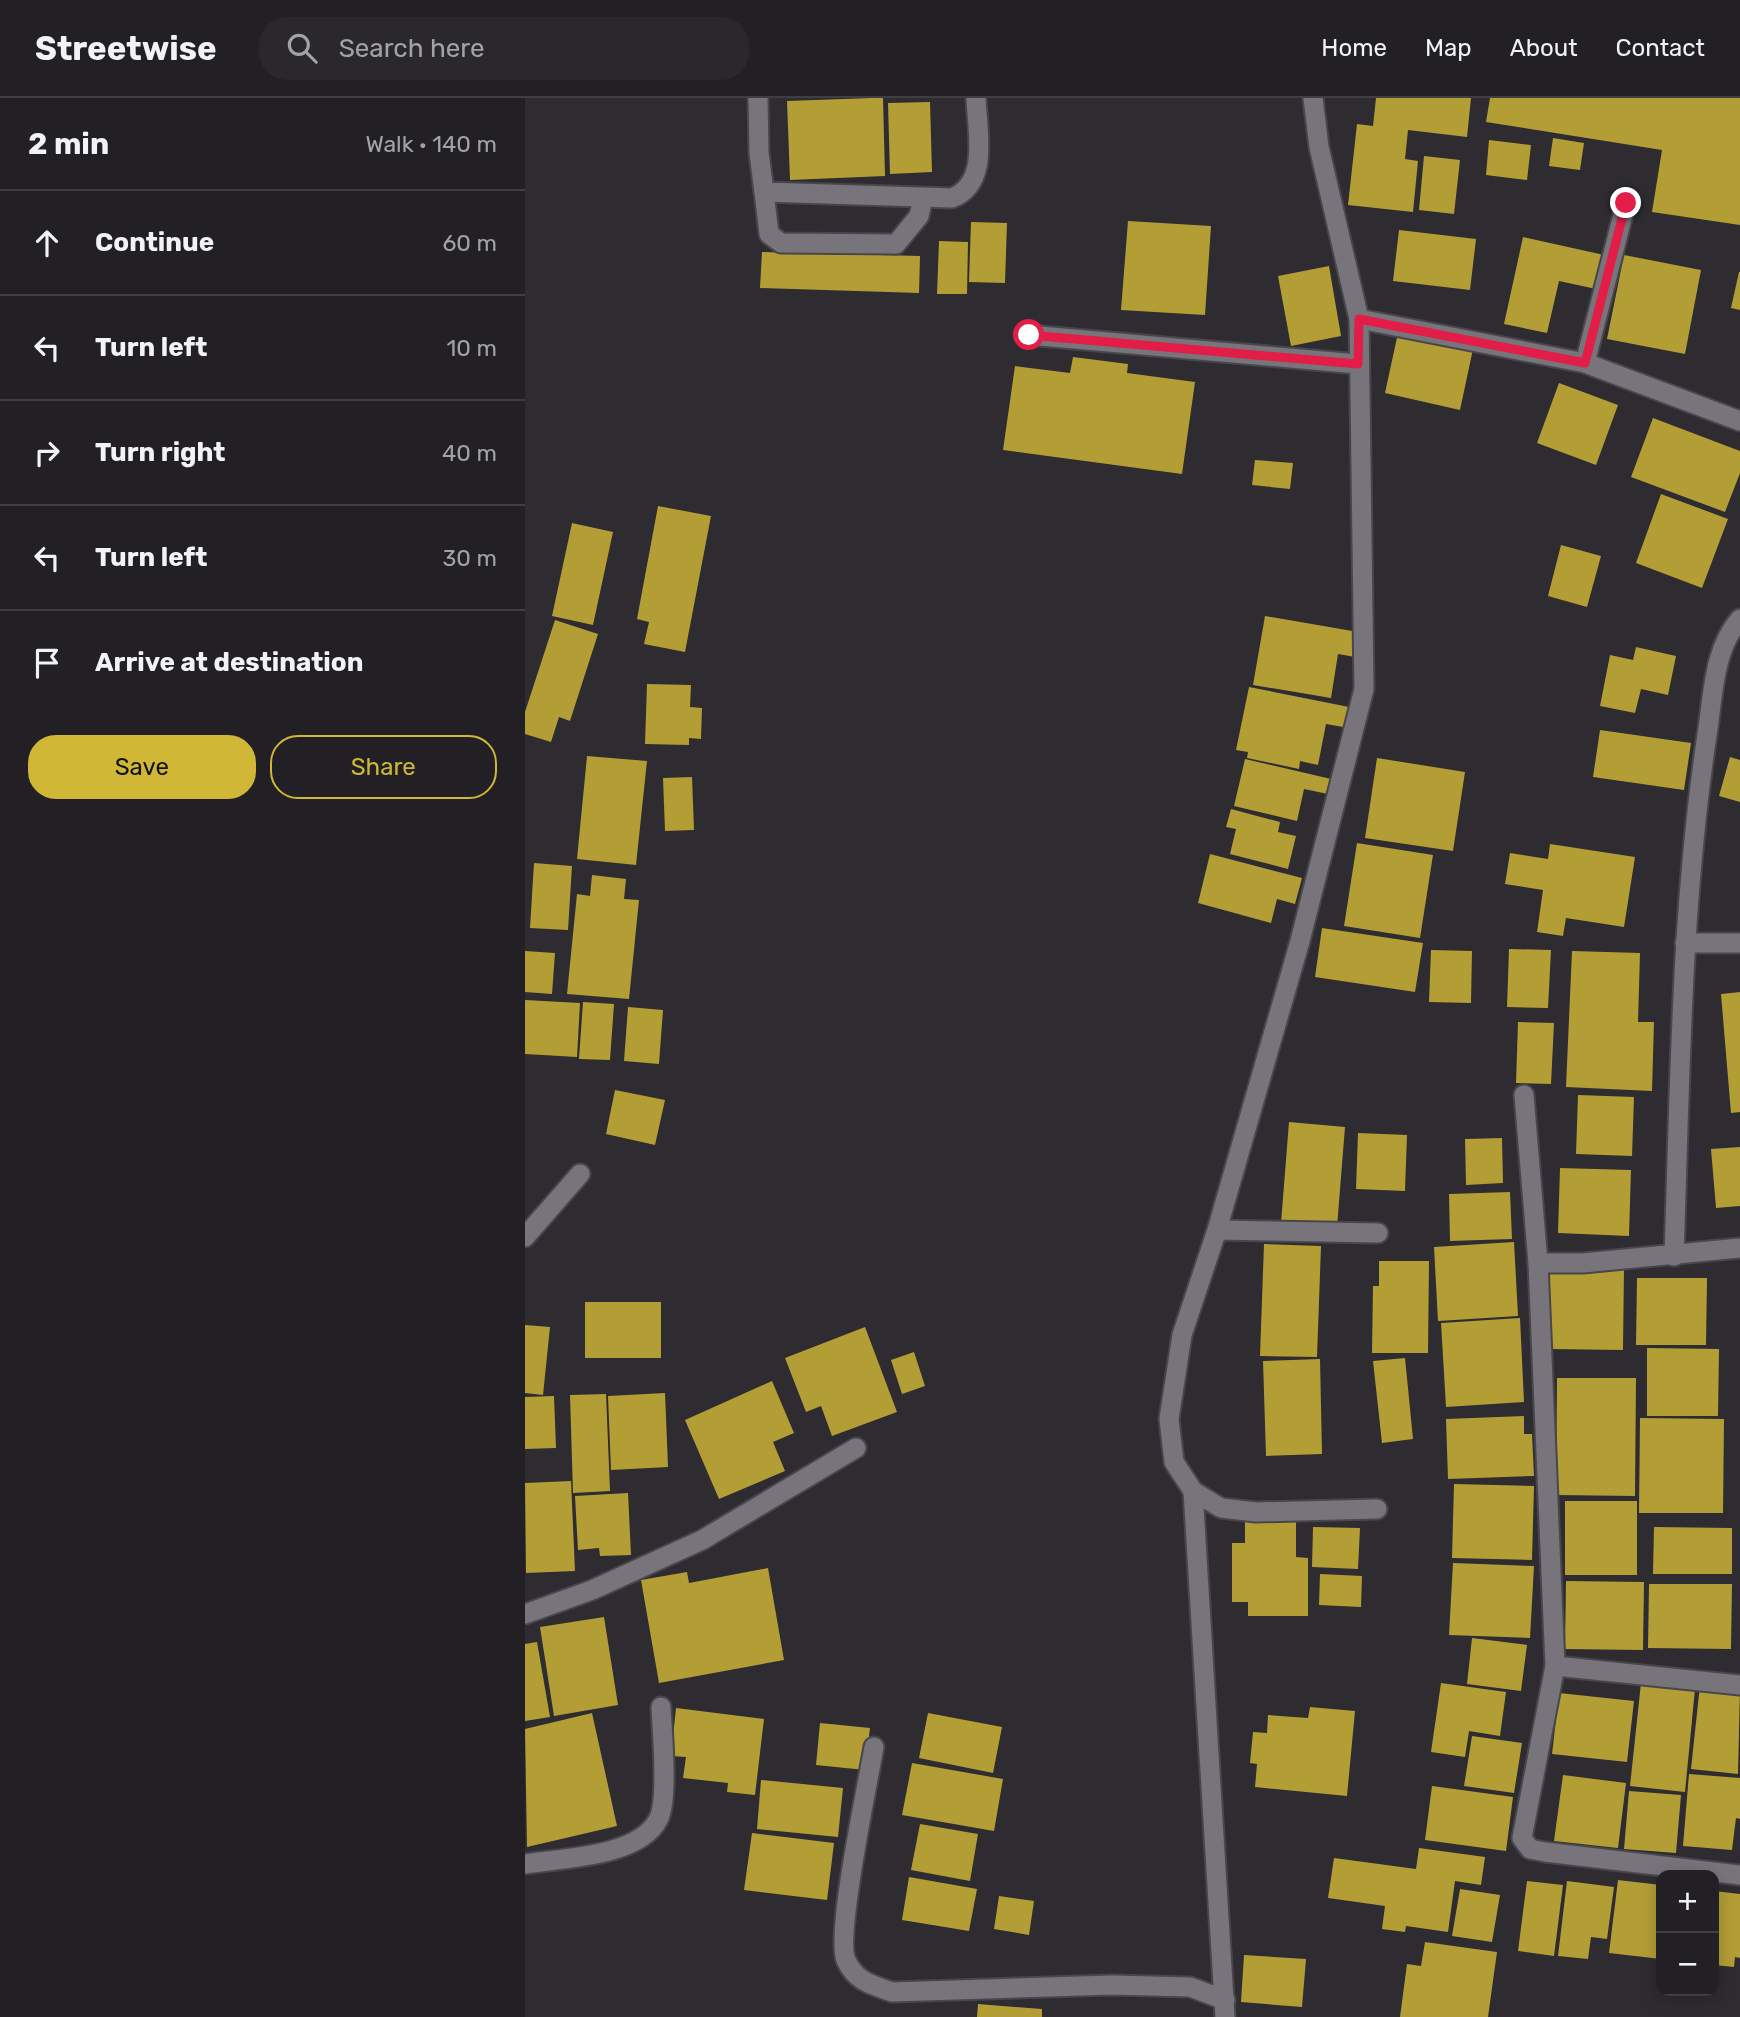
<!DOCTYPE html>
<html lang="en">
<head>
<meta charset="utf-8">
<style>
  :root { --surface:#222025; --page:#2a282d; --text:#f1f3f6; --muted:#a2a3a7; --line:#3f3e42; --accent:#d0b736 }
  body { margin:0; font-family:Rubik,sans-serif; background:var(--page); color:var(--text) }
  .controls { position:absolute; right:21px; bottom:21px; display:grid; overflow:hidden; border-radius:14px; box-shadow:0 4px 18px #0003 }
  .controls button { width:63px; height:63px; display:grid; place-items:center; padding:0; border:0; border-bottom:2px solid var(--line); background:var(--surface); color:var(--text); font:35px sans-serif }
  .stop { position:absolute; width:21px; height:21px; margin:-16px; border:5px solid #e11d48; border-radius:50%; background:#fff }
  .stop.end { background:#e11d48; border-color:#fff; box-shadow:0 2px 7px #0008 }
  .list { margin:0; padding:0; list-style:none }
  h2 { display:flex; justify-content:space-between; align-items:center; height:91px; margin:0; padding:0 28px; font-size:30px }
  h2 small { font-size:23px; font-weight:400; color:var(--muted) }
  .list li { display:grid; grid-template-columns:46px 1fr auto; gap:21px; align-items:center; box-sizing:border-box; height:105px; padding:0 28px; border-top:2px solid var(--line) }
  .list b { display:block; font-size:26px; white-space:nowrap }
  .list em { font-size:23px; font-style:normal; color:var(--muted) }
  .actions { display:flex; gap:14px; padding:21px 28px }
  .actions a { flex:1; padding:16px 0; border:2px solid var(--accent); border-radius:28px; text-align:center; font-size:24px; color:var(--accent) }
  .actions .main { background:var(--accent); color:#111 }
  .icon { flex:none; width:38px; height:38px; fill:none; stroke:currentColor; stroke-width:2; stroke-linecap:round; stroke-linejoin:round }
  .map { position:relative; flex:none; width:1215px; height:1919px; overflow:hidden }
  header { display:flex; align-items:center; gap:42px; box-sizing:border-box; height:98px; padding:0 35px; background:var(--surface); border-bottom:2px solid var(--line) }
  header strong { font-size:33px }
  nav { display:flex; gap:38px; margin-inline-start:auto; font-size:24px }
  .search { width:490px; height:63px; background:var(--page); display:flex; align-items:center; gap:18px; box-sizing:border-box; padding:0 24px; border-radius:28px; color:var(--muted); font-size:26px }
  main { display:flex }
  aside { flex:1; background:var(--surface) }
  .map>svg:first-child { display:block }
  .building { fill:#b39e35 }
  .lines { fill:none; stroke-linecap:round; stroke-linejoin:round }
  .service-casing { stroke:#49464b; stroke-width:23 }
  .minor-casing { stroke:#49464b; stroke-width:23 }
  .service { stroke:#78747b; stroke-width:19 }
  .minor { stroke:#78747b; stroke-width:19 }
  .route { stroke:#e11d48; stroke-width:9 }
</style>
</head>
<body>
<header>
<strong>Streetwise</strong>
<div class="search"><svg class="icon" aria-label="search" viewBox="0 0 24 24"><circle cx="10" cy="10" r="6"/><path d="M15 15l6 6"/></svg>Search here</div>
<nav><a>Home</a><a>Map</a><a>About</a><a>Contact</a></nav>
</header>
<main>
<aside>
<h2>2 min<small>Walk · 140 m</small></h2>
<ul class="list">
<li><svg class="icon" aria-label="ahead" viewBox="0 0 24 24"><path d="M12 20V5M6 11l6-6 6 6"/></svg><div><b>Continue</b></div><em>60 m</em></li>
<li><svg class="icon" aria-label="left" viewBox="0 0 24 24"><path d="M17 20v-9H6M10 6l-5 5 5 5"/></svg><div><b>Turn left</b></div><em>10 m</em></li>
<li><svg class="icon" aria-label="right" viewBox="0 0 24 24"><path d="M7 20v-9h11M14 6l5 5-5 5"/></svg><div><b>Turn right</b></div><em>40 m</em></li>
<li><svg class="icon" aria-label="left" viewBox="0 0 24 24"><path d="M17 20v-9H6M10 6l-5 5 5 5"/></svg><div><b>Turn left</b></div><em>30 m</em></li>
<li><svg class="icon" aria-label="arrive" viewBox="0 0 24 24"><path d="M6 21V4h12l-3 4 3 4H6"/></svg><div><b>Arrive at destination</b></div></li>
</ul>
<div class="actions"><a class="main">Save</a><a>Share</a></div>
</aside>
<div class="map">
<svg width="1215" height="1919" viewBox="0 0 1215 1919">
  <rect width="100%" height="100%" fill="#2e2b31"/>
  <g class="building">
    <path d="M347,0H358L360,78L265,82L262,3Z"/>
    <path d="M851,0H946L942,39L883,32L880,61L893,63L888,114L823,107L832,26L848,28Z"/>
    <path d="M965,0H1215V127L1127,114L1137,52L961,24Z"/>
    <path d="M405,4L407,74L365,76L363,5Z"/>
    <path d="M1028,40L1059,45L1055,72L1024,68Z"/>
    <path d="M964,42L1006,47L1002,82L961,77Z"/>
    <path d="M899,58L935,62L929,116L894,112Z"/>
    <path d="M603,123L686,128L680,217L596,212Z"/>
    <path d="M446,124L482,125L480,185L444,184Z"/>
    <path d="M874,132L951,141L945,192L868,183Z"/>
    <path d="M998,139L1079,157L1071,191L1034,183L1022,235L979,226Z"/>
    <path d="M414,143L443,144L442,196H412Z"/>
    <path d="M237,154L395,158L394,195L235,190Z"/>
    <path d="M1099,157L1176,172L1160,256L1082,241Z"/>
    <path d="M804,168L816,238L766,248L753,178Z"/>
    <path d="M1214,174H1215V212L1206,210Z"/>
    <path d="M873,235L948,251L935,312L860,295Z"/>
    <path d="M548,259L603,266L602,275L670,284L657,376L478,352L490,268L545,275Z"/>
    <path d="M1034,285L1093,307L1071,367L1012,345Z"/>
    <path d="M1128,320L1215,353V375L1200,414L1106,379Z"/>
    <path d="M730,362L768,365L765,391L727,387Z"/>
    <path d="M1136,396L1203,421L1177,490L1111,465Z"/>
    <path d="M133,408L186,418L160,554L119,546L124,524L112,521Z"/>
    <path d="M47,425L88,434L68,527L27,518Z"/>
    <path d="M1036,447L1076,458L1062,509L1023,498Z"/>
    <path d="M740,518L833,534L830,559L813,556L806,600L728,587Z"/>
    <path d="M30,522L73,536L45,623L34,619L26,644L0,636V614Z"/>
    <path d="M1111,549L1151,558L1143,597L1116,591L1110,615L1075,608L1085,557L1108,562Z"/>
    <path d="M122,586L166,587L165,609L177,610L176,641L164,640V647L120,646Z"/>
    <path d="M724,589L829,610L824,630L801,626L793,667L775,663L774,671L722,660L723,654L711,652Z"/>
    <path d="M1075,632L1166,645L1159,692L1068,679Z"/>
    <path d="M62,658L122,663L111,767L52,761Z"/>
    <path d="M1205,659L1215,662V704L1194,698Z"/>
    <path d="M852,660L940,674L928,753L840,740Z"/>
    <path d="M720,661L806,681L803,696L779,691L772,723L709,708Z"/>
    <path d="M167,679L169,732L140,733L138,680Z"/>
    <path d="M706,711L755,724L753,734L771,738L763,771L705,756L711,731L701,729Z"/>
    <path d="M832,745L908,757L895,840L819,828Z"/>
    <path d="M1025,746L1110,759L1099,829L1041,820L1038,838L1012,834L1018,792L980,786L985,755L1023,761Z"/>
    <path d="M685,756L777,780L770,806L752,801L746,825L673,805Z"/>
    <path d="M9,765L47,768L43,832L5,830Z"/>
    <path d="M67,777L101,781L99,801L114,802L104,901L42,896L52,796L65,798Z"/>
    <path d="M797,830L898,845L890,894L790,879Z"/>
    <path d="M984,851L1026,852L1023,910L982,909Z"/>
    <path d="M906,852L947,853L946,905L904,904Z"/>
    <path d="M0,853L30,855L27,896L0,894Z"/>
    <path d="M1047,853L1115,855L1113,924H1129L1127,993L1041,989Z"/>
    <path d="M1215,894V1014L1206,1015L1196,896Z"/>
    <path d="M0,902L55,905L52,959L0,956Z"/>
    <path d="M58,904L89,906L85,962L54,961Z"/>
    <path d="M103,909L138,912L134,966L99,963Z"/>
    <path d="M993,924L1029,925L1026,986L991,985Z"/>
    <path d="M90,992L140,1002L130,1047L81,1036Z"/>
    <path d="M1053,997L1109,999L1107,1058L1051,1056Z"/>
    <path d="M764,1024L820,1029L812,1129L756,1125Z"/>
    <path d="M833,1035L882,1037L880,1093L831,1091Z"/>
    <path d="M977,1040L978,1085L941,1087L940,1041Z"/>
    <path d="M1215,1049V1108L1191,1110L1186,1051Z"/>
    <path d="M1035,1070L1106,1072L1104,1138L1033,1135Z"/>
    <path d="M985,1094L987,1141L925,1143L924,1096Z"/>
    <path d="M989,1144L993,1218L913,1223L909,1149Z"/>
    <path d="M739,1146L796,1148L792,1259L735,1258Z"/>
    <path d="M854,1163H904L903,1255H847L848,1188H854Z"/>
    <path d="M1025,1169H1099L1098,1252L1024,1251Z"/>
    <path d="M1112,1180H1182L1181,1247H1111Z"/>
    <rect x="60" y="1204" width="76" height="56"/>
    <path d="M995,1220L999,1304L921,1309L916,1225Z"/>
    <path d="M0,1227L25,1229L18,1297L0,1295Z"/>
    <path d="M340,1229L372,1314L307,1338L296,1308L281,1314L260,1260Z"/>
    <path d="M1122,1250L1194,1251L1193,1318H1122Z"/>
    <path d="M389,1254L400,1288L377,1296L366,1262Z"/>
    <path d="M880,1260L888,1341L857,1345L848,1263Z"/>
    <path d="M795,1261L797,1356L741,1358L738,1263Z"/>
    <path d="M1032,1280H1111L1110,1398L1031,1397Z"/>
    <path d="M247,1283L269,1335L248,1344L260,1373L194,1401L160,1322Z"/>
    <path d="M140,1295L143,1369L86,1372L83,1298Z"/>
    <path d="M81,1296L85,1393L48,1395L45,1297Z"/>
    <path d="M29,1298L31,1350L0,1351V1299Z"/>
    <path d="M999,1318V1336H1007L1009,1378L923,1381L921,1321Z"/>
    <path d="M1115,1320L1199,1321L1198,1415H1114Z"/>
    <path d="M46,1383L50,1473L1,1475L0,1385Z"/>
    <path d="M929,1386L1009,1388L1007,1462L927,1460Z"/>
    <path d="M103,1395L106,1457L75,1458L74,1450L53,1452L50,1398Z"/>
    <rect x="1040" y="1403" width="72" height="74"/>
    <path d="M720,1421L771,1422V1459L783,1460V1518H723V1504H707V1445H720Z"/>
    <path d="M788,1429L835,1430L833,1471L787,1469Z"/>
    <path d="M1129,1429L1207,1430V1476H1128Z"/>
    <path d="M928,1465L1009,1468L1005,1540L924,1537Z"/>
    <path d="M243,1470L259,1562L134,1585L116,1482L162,1474L164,1485Z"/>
    <path d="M795,1476L837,1478L836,1509L794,1507Z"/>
    <path d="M1041,1483L1119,1484L1118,1552L1040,1551Z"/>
    <path d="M1124,1486H1207L1206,1551L1123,1550Z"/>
    <path d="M79,1519L93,1607L29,1618L15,1529Z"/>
    <path d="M947,1540L1002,1547L996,1593L942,1586Z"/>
    <path d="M12,1544L25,1619L0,1623V1546Z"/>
    <path d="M916,1585L981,1594L975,1638L944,1633L940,1659L906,1654Z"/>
    <path d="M1116,1585L1170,1591L1160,1694L1105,1688Z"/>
    <path d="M1175,1587L1215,1591L1213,1676L1166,1671Z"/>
    <path d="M1034,1595L1109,1603L1102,1664L1027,1656Z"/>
    <path d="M785,1609L830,1613L822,1698L730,1689L732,1666L725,1665L728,1634L742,1635L743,1617L783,1620Z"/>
    <path d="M151,1610L239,1621L230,1697L202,1694L203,1685L158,1680L161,1659L146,1658Z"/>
    <path d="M67,1615L92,1728L2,1749L0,1631Z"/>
    <path d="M403,1615L477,1629L468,1675L394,1660Z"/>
    <path d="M295,1625L345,1630L340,1672L291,1667Z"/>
    <path d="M947,1638L997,1645L989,1695L939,1688Z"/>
    <path d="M387,1665L478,1681L469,1733L377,1717Z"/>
    <path d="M1164,1676L1215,1680V1721L1211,1720L1207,1752L1158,1748Z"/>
    <path d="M1038,1677L1101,1685L1093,1750L1029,1743Z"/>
    <path d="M236,1682L318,1690L313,1739L232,1731Z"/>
    <path d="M907,1688L988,1699L981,1753L900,1742Z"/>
    <path d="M1104,1693L1156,1697L1151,1755L1099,1751Z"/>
    <path d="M395,1726L453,1736L445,1783L386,1772Z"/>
    <path d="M227,1735L309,1745L302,1802L219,1792Z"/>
    <path d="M894,1750L960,1759L956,1787L930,1783L923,1834L881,1828L880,1834L857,1831L860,1808L803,1800L809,1760L891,1771Z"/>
    <path d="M384,1779L452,1791L444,1833L377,1822Z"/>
    <path d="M1093,1782L1136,1787V1861L1084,1855Z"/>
    <path d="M1002,1783L1038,1787L1029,1858L993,1853Z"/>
    <path d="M1042,1783L1089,1789L1082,1841L1066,1839L1063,1861L1033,1858Z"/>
    <path d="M935,1791L975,1797L967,1844L927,1838Z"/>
    <path d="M1189,1793L1215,1796V1860L1210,1859L1209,1869L1189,1867Z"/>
    <path d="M474,1798L509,1803L504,1837L469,1831Z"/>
    <path d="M900,1844L972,1854L963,1919H875L882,1866L896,1868Z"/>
    <path d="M719,1857L781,1861L777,1909L716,1904Z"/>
    <path d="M453,1906L517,1911V1919H452Z"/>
  </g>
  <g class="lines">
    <defs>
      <g id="service">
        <path d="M233,0L234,55L239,94L427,100C465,85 452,33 451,0"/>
        <path d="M239,94L244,136L256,145L371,146L394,118L398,100"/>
      </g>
      <g id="minor">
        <path d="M788,0L794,49L834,221L839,591L775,843L692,1132L657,1237L644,1321L649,1364L668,1393L696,1410L731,1414L852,1411"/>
        <path d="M834,221L1060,265L1215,323"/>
        <path d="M504,237L833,266"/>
        <path d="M1060,265L1101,105"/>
        <path d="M1160,845H1215"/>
        <path d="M999,997L1013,1165"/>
        <path d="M692,1132L853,1135"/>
        <path d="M0,1139L55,1076"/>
        <path d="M1215,1150L1058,1165H1013L1030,1568L997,1740L1005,1751L1020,1754L1215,1777"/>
        <path d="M1149,1158C1155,984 1156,809 1182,637C1188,600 1188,551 1215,521"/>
        <path d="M668,1393L700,1919"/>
        <path d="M0,1516L67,1492L177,1442L331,1350"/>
        <path d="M1030,1568L1215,1587"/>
        <path d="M349,1649C343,1685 310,1837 321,1862C330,1883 347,1887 367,1894L587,1887L665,1889L700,1902"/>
        <path d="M0,1766C38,1760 113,1759 133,1722C144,1703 137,1633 136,1609"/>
      </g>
    </defs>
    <use href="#service" class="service-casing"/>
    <use href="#minor" class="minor-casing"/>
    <use href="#service" class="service"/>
    <use href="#minor" class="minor"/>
  </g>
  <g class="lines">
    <path class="route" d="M504,237L833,266L834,221L1060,265L1101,105"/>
  </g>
</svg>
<div class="controls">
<button>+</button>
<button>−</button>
</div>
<div class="stop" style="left:504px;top:237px"></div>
<div class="stop end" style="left:1101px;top:105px"></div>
</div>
</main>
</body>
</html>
